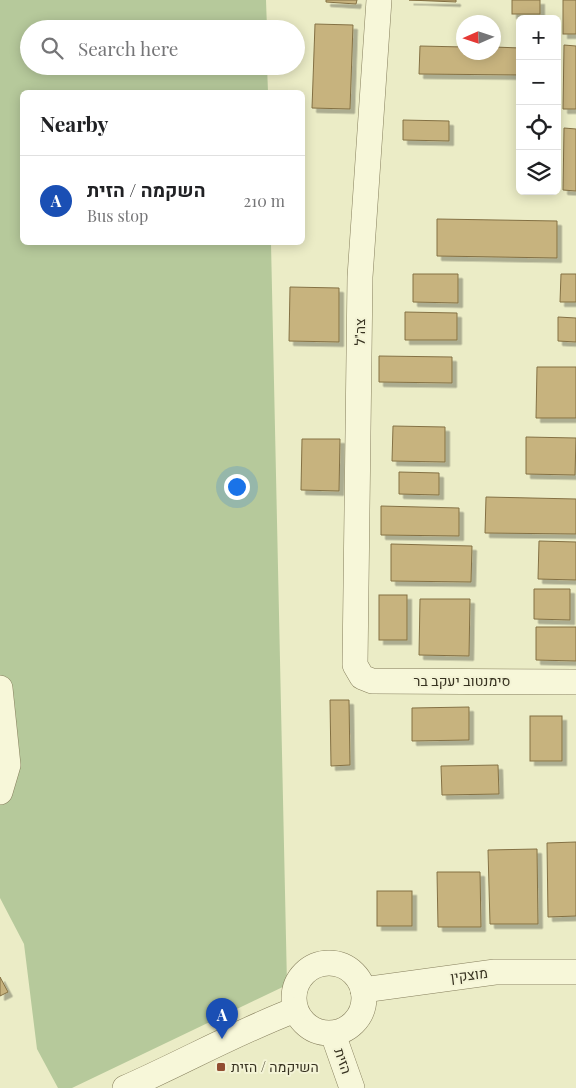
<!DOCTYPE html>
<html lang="en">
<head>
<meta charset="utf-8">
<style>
  :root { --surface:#fff; --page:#f2f2f2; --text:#202124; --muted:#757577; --line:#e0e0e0; --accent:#111827 }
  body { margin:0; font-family:"Playfair Display",Heebo,serif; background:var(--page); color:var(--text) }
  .controls { position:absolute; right:15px; top:15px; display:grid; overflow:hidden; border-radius:8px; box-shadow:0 2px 12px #0003 }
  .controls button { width:45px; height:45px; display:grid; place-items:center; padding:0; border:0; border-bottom:1px solid var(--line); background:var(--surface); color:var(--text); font:25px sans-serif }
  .compass { position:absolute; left:456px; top:15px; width:45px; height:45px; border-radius:50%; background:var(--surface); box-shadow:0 2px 12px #0003; rotate:267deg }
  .you { position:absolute; left:236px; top:486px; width:18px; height:18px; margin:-12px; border:4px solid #fff; border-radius:50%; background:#1a73e8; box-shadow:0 0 0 8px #1a73e833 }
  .badge { display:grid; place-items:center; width:32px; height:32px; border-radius:50%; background:var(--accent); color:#fff; font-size:16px; font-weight:700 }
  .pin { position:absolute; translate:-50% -41px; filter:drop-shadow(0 1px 2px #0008) }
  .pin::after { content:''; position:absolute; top:26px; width:18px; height:15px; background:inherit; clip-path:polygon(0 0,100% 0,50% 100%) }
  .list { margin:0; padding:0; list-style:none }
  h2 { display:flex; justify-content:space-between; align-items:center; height:65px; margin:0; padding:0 20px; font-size:21px }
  h2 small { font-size:16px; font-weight:400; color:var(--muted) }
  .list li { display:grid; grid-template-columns:32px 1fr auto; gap:15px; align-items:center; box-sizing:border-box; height:90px; padding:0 20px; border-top:1px solid var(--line) }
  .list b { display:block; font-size:19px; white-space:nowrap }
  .list p { margin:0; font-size:16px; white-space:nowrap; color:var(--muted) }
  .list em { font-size:16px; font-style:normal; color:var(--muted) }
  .icon { flex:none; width:28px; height:28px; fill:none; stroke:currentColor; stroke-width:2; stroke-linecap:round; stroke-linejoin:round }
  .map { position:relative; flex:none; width:576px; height:1088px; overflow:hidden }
  .search { position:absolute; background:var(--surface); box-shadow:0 2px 12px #0003; left:20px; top:20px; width:285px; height:55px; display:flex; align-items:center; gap:12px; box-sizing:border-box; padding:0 18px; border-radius:28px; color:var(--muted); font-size:19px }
  .panel { position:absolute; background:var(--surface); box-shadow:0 2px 12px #0003; left:20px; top:90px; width:285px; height:155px; border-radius:8px }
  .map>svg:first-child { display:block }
  .green { fill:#b6c99b }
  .building { fill:#c7b37e; stroke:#847144; filter:url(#shadow) }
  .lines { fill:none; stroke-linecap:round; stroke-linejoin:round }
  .minor-casing { stroke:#867f5d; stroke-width:26 }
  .minor { stroke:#f7f7d9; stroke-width:25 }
  .poi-dot { fill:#914d31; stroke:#f3f3d5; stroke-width:2 }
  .labels { text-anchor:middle; stroke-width:4; stroke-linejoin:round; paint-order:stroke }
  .street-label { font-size:14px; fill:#373220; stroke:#f3f3d5 }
  .poi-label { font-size:14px; fill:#373220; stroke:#f3f3d5; text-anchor:start }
</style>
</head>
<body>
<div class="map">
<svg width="576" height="1088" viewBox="0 0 576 1088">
  <defs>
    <filter id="shadow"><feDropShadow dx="4.5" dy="4.5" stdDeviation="0" flood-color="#0004"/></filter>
  </defs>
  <rect width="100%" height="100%" fill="#ebecc6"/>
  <path class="green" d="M0,0H266L267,29H29V66H267L268,92H22V242L271,243L287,985L72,1088H58L37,1049L24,944L0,898Z"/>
  <g class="building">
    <path d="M326,0H357L356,4L326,2Z"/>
    <path d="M409,0H456V2Z"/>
    <rect x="512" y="0" width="28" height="14"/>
    <rect x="563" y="0" width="13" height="34"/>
    <path d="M315,24L353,25L350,109L312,108Z"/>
    <path d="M564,45L576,46V109H563Z"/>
    <path d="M420,46L464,47V52H494V47L520,48V75L419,74Z"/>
    <path d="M403,120L449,121V141L403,140Z"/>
    <path d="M564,128L576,129V191L563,190Z"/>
    <path d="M437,219L557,221V258L437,256Z"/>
    <path d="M413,274H458V303L413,302Z"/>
    <path d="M561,274H576V302H560Z"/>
    <path d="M290,287L339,288V342L289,341Z"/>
    <path d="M405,312L457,313V340H405Z"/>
    <path d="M558,317L576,318V342L558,341Z"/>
    <path d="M379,356L452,357V383L379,382Z"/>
    <path d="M537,367H576V418H536Z"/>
    <path d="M393,426L445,427V462L392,461Z"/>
    <path d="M526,437L576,438L575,475L526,474Z"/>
    <path d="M302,439H340L339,491L301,490Z"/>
    <path d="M399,472L439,473V495L399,494Z"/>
    <path d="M486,497L576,499V534L485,533Z"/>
    <path d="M381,506L459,508V536L381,535Z"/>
    <path d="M539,541L576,542V580L538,579Z"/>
    <path d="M391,544L472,546L471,582L391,581Z"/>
    <path d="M534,589H570V620L534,619Z"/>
    <rect x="379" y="595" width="28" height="45"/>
    <path d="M420,599H470L469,656L419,655Z"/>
    <path d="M536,627H576V661L536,660Z"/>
    <path d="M330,700H349L350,765L331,766Z"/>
    <path d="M469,707V740L412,741V708Z"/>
    <rect x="530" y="716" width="32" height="45"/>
    <path d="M498,765L499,794L442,795L441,766Z"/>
    <path d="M576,842V916L548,917L547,843Z"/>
    <path d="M537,849L538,924H490L488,850Z"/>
    <path d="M437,872H480L481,927H438Z"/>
    <rect x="377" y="891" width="35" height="35"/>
    <path d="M0,977L8,992L0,996Z"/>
  </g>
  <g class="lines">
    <defs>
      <g id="minor">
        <path d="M379,0L360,277L355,665L362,677L372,681L576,682"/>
        <path d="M0,688L8,765L0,792"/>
        <circle cx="329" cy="998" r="35"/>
        <path d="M363,990L495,972H576"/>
        <path d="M333,1034L352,1088"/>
        <path d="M125,1088C182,1063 237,1032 295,1010"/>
      </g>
    </defs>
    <use href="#minor" class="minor-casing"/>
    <use href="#minor" class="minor"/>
  </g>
  <rect class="poi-dot" x="216" y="1062" width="10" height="10" rx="2.5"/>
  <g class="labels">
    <g class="street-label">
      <text transform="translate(360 332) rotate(-89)" y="5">צה"ל</text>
      <text x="462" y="686">סימנטוב יעקב בר</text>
      <text transform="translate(469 975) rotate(-7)" y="5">מוצקין</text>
      <text transform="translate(343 1061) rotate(71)" y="5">הזית</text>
    </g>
    <g class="poi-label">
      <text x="231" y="1072">השיקמה / הזית</text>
    </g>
  </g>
</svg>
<div class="controls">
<button>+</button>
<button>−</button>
<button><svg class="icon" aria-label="locate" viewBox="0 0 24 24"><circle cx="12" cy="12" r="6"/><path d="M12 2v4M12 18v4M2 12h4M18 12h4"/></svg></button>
<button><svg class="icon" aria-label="layers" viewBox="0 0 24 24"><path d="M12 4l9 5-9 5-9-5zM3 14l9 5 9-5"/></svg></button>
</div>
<svg class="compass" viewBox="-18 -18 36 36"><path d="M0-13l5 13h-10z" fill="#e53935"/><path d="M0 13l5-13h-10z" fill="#757577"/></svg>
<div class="you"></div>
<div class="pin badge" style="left:222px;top:1039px;background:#1a4fb4">A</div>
<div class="search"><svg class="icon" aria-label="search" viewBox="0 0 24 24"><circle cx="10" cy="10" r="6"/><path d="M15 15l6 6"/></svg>Search here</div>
<section class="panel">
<h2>Nearby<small></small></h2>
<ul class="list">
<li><span class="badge" style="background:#1a4fb4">A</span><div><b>השקמה / הזית</b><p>Bus stop</p></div><em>210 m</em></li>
</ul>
</section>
</div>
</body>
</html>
